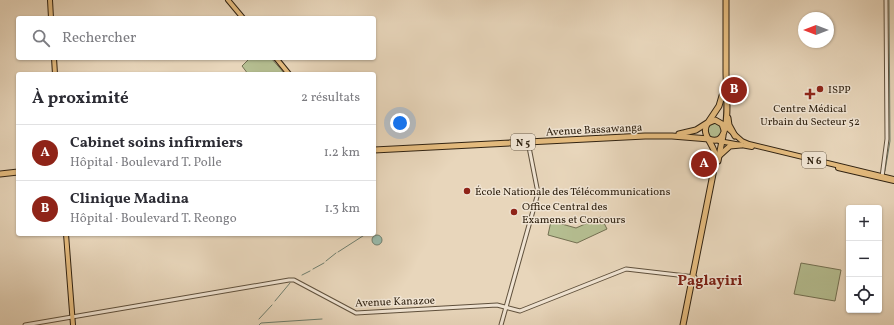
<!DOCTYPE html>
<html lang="fr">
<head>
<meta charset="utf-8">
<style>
  :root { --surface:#fff; --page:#f2f2f3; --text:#2b2b33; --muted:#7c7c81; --line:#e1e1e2; --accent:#8f2418 }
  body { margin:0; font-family:Vollkorn,serif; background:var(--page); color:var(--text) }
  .controls { position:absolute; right:12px; bottom:12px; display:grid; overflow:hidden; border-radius:4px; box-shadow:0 1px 3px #0004 }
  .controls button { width:36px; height:36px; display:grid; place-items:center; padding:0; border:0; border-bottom:1px solid var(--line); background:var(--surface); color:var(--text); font:20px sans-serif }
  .compass { position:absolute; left:798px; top:12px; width:36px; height:36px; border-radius:50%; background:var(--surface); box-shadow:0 1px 3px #0004; rotate:270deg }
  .you { position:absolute; left:400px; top:123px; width:14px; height:14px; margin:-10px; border:3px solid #fff; border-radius:50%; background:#1a73e8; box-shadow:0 0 0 6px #1a73e833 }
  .badge { display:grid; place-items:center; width:26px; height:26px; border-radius:50%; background:var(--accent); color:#fff; font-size:13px; font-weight:700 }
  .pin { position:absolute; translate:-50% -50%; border:2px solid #fff; box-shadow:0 1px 4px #0006 }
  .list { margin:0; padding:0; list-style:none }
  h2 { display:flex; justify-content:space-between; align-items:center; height:52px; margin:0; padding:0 16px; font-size:17px }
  h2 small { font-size:13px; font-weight:400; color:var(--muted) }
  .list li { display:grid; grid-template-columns:26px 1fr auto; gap:12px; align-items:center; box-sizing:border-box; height:56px; padding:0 16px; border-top:1px solid var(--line) }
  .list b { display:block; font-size:15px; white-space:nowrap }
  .list p { margin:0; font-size:13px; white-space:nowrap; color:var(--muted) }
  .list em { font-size:13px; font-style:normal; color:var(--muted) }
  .icon { flex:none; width:22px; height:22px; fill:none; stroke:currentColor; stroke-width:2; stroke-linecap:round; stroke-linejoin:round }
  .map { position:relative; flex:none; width:894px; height:325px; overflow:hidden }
  .search { position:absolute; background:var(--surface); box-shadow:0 1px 3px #0004; left:16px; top:16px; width:360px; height:44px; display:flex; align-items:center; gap:10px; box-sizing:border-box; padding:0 14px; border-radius:4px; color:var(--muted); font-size:15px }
  .panel { position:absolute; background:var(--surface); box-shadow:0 1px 3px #0004; left:16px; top:72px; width:360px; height:164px; border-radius:4px }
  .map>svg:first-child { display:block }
  .green { fill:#b5be91; stroke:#737052 }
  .water { fill:#98baab; stroke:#6f7e6e }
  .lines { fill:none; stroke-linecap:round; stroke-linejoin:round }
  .stream { stroke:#6f7e6e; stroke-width:1 }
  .minor-casing { stroke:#5f503c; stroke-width:5 }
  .major-casing { stroke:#312312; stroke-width:6 }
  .highway-casing { stroke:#312312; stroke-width:7 }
  .minor { stroke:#f0e4d3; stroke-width:3 }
  .major { stroke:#e4bb7e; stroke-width:4 }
  .highway { stroke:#e4bb7e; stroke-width:5 }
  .poi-dot { fill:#8f2418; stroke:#f0e4d3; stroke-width:1.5 }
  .labels { text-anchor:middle; stroke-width:3; stroke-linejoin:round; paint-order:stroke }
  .shield { fill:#f0e4d3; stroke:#6a5d4c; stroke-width:1 }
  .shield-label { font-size:10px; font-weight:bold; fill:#312312 }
  .poi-label { font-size:11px; fill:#312312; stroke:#f0e4d3; text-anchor:start }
  .street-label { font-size:11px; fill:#312312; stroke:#f0e4d3 }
  .district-label { font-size:15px; font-weight:bold; fill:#7a1f14; stroke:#f0e4d3 }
</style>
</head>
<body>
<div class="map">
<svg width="894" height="325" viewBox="0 0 894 325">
  <rect width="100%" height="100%" fill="#e8d6bb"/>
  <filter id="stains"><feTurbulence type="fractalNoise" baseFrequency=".005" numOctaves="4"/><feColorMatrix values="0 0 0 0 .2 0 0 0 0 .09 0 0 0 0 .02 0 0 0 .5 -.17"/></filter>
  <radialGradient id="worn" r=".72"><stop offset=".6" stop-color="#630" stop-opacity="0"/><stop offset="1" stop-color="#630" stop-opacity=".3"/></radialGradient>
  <g class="green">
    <path d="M250,58H271L285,74H248L242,66Z"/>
    <path d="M716,122L723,128V131L716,139L707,136V125Z"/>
    <path d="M601,217L607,229L577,243L548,235L551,221L576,228Z"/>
    <path d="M801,263L841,270L835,301L794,294Z"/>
  </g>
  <circle class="water" cx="377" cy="240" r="5"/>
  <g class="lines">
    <g class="stream">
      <path d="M885,171L890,141L889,0"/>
      <path d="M338,252L366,234"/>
      <path d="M326,261L336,253"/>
      <path d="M313,269L324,263"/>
      <path d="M302,275L310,271"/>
      <path d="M275,301L290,283"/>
      <path d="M259,319L272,305"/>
      <path d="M259,325L261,323L322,319"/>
    </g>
    <defs>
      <g id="minor">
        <path d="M882,177L887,139L886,0"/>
        <path d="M25,325L289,280H294L356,313L497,305L520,311L626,269L695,277"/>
        <path d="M501,325L538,193L528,142"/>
      </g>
      <g id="major">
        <path d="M50,0L51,18"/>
        <path d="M228,0L243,18"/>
        <path d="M54,58L55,74"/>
        <path d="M276,58L289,74"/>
        <path d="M724,125L742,141L749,144L894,179"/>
        <path d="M719,141L752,147"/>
        <path d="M838,168L894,181"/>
        <path d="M66,234L73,325"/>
      </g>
      <g id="highway">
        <path d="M728,118L729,125L735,136"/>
        <path d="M709,121L719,106L724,89"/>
        <path d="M679,134L696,130L707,123"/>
        <path d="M374,150L645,136H672L709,139C714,141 719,141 722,136C730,125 726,86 726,72C726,48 726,24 726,0"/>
        <path d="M720,155L730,146L741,145"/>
        <path d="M718,161L723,136"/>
        <path d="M0,174L18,172"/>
        <path d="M683,325L716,159C716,145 699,134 708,123L715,120L722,124L724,130"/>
      </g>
    </defs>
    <use href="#minor" class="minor-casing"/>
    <use href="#major" class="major-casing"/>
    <use href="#highway" class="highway-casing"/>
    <use href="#minor" class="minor"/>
    <use href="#major" class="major"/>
    <use href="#highway" class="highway"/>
  </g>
  <g class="poi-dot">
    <circle cx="820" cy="89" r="4"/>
    <path d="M808 88h4v4h4v4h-4v4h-4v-4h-4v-4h4z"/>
    <circle cx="467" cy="191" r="4"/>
    <circle cx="514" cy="212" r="4"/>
  </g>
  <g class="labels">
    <g class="shield">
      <rect x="511" y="134" width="24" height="16" rx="3"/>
      <rect x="802" y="152" width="24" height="16" rx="3"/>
    </g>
    <g class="shield-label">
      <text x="523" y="146">N 5</text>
      <text x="814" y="164">N 6</text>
    </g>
    <g class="poi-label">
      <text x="828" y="93">ISPP</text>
      <text x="810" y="112" text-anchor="middle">Centre Médical<tspan x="810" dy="13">Urbain du Secteur 52</tspan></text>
      <text x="475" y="195">École Nationale des Télécommunications</text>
      <text x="522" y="210">Office Central des<tspan x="522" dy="13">Examens et Concours</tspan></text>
    </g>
    <g class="street-label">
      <text transform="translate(594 129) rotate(-3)" y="4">Avenue Bassawanga</text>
      <text transform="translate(395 301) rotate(-2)" y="4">Avenue Kanazoe</text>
    </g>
    <g class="district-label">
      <text x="710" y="285">Paglayiri</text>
    </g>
  </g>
  <rect width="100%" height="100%" filter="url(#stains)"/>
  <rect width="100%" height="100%" fill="url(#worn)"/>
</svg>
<div class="controls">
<button>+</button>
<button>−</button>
<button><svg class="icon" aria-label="locate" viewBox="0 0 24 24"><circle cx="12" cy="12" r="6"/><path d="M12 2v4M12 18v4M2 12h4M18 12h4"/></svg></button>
</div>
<svg class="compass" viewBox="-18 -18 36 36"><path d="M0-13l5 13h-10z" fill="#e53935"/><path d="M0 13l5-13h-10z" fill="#7c7c81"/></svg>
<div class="you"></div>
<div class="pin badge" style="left:704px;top:164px">A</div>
<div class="pin badge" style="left:734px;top:90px">B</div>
<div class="search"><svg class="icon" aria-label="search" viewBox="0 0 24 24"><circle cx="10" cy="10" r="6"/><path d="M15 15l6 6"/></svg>Rechercher</div>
<section class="panel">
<h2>À proximité<small>2 résultats</small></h2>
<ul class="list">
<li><span class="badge">A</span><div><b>Cabinet soins infirmiers</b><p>Hôpital · Boulevard T. Polle</p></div><em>1.2 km</em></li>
<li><span class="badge">B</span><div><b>Clinique Madina</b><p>Hôpital · Boulevard T. Reongo</p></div><em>1.3 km</em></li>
</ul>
</section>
</div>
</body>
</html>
